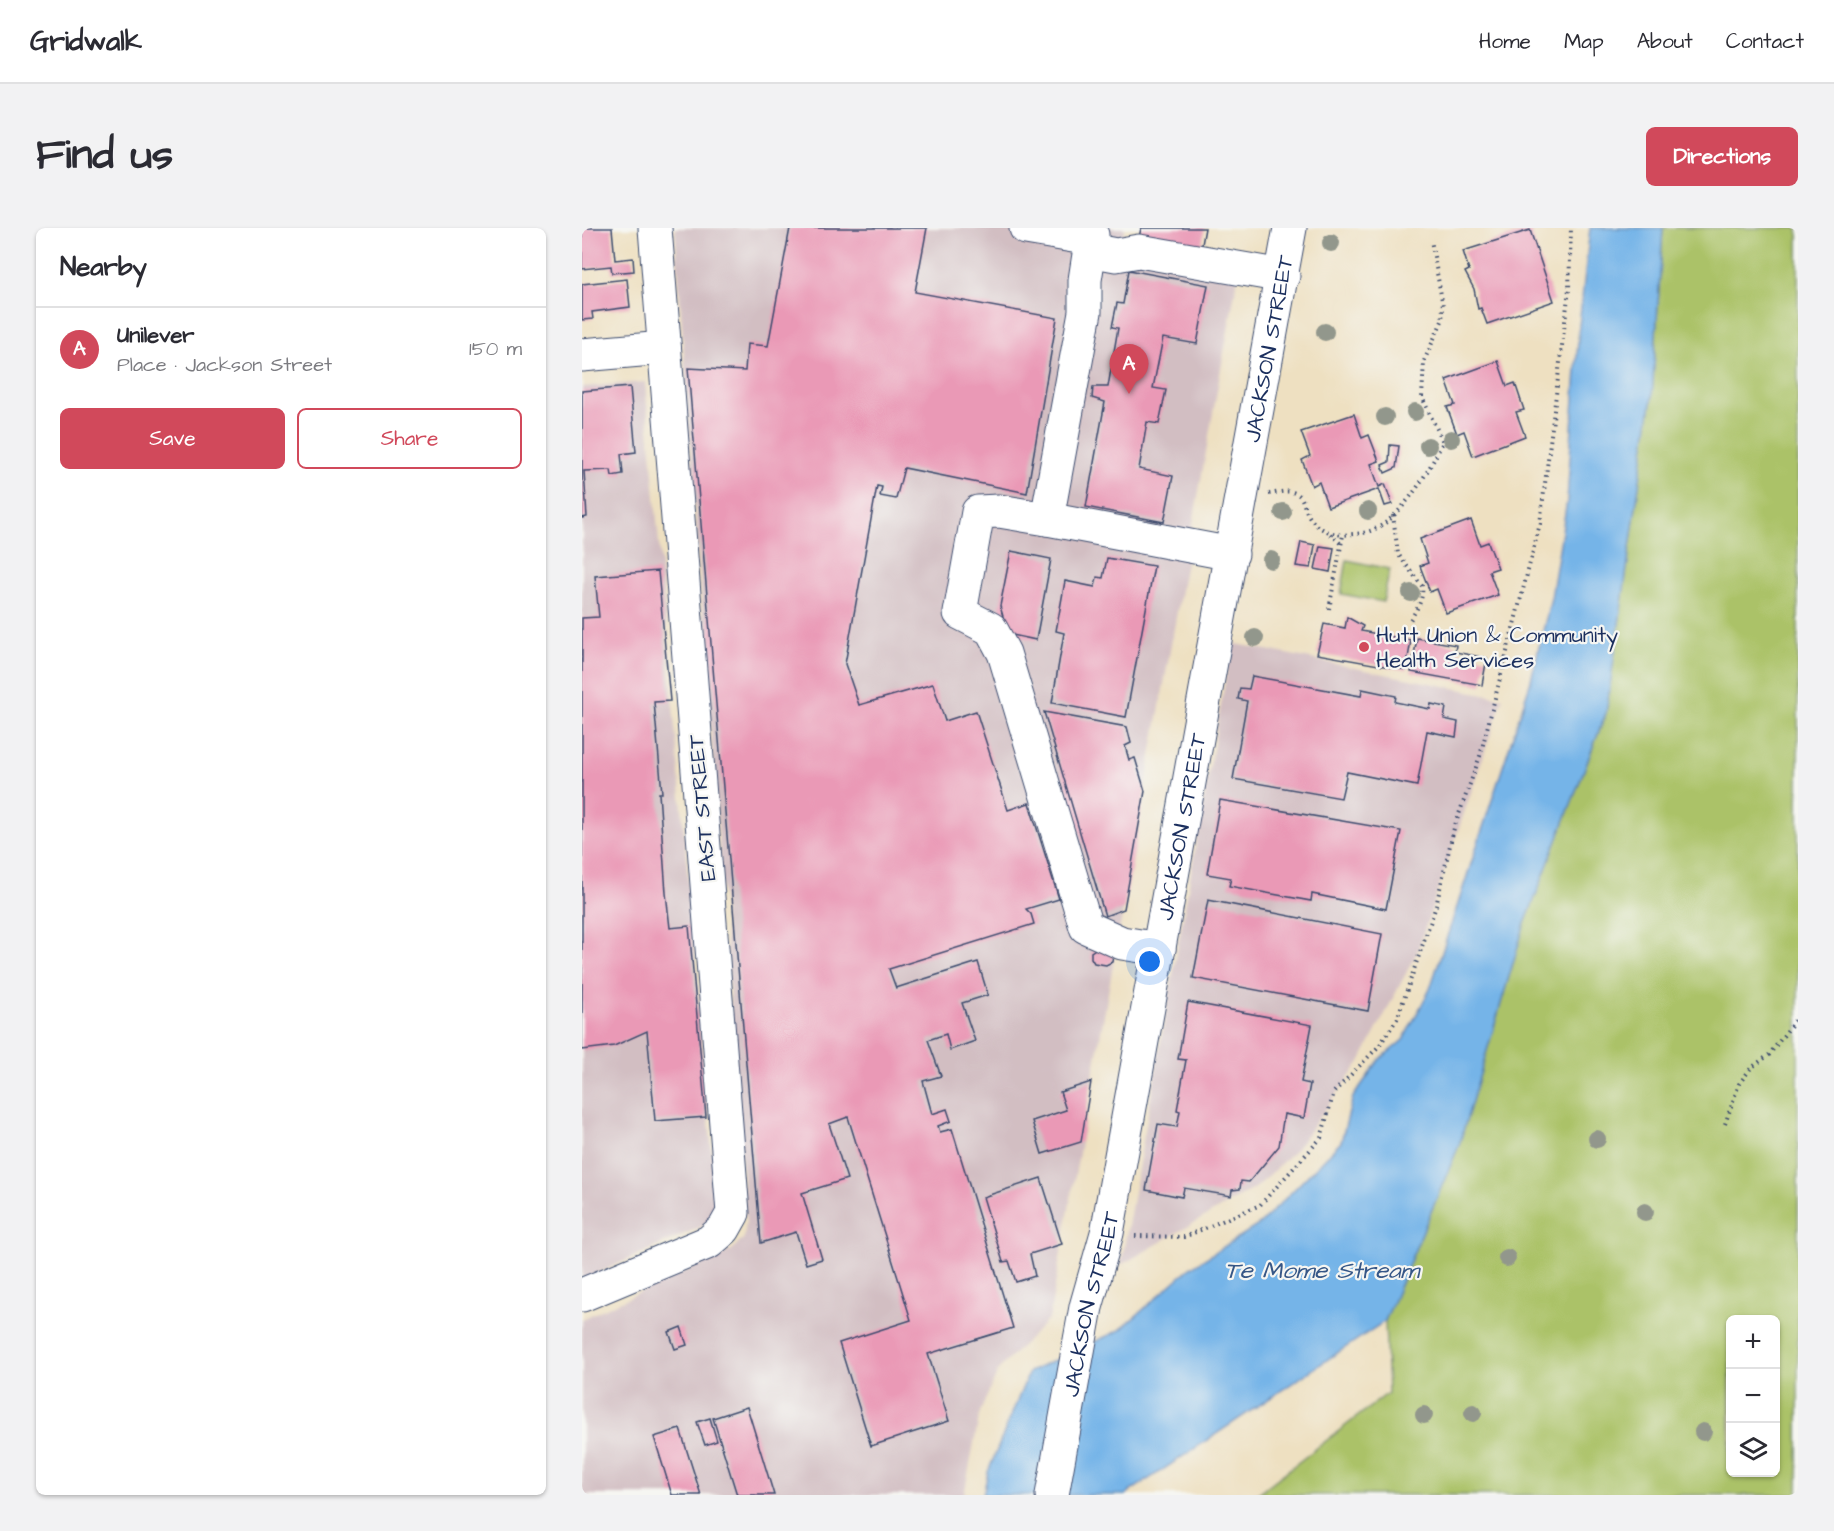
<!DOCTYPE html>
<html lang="en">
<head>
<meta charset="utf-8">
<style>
  :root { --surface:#fff; --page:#f2f2f3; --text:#2b2b33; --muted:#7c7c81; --line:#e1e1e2; --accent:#d1495b }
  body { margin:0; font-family:"Architects Daughter",sans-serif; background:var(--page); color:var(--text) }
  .controls { position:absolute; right:18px; bottom:18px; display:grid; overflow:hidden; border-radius:9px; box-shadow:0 2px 4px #0004 }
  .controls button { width:54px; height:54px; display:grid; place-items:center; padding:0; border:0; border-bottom:2px solid var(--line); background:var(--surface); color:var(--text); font:30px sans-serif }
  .you { position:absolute; left:568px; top:734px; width:21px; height:21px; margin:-15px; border:4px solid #fff; border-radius:50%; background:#1a73e8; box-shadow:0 0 0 9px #1a73e833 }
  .badge { display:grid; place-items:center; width:39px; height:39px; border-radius:50%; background:var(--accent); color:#fff; font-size:20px; font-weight:700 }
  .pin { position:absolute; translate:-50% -50px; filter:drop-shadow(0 2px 3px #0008) }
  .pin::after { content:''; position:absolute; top:32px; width:21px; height:18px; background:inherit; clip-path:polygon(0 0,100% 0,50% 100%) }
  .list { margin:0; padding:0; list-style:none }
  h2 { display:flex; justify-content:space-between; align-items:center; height:78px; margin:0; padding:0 24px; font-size:26px }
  h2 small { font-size:20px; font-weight:400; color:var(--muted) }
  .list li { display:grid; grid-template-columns:39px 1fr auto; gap:18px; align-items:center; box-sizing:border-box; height:84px; padding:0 24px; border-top:2px solid var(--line) }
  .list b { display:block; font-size:22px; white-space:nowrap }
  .list p { margin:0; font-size:20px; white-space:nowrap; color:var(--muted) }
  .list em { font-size:20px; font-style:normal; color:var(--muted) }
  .actions { display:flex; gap:12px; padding:18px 24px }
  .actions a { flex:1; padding:14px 0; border:2px solid var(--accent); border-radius:9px; text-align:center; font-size:21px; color:var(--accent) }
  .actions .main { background:var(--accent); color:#fff }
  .icon { flex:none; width:33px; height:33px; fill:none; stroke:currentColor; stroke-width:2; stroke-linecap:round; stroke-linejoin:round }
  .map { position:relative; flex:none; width:1216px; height:1267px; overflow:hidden; border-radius:9px }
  header { display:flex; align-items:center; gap:36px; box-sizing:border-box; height:84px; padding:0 30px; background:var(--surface); border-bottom:2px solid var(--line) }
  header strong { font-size:28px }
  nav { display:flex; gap:33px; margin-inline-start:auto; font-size:21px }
  .intro { display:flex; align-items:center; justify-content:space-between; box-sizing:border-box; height:144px; padding:0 36px }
  h1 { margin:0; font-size:42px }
  .button { padding:15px 27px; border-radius:9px; background:var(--accent); color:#fff; font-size:21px; font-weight:700 }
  main { display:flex; gap:36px; padding:0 36px }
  aside { flex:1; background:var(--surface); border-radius:9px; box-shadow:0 2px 4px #0004 }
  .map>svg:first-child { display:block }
  .industrial { fill:#d2bec2 }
  .green { fill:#abc267; stroke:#637862; stroke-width:1.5; fill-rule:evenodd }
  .water { fill:#75b4e8; stroke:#4872a3; stroke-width:1.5 }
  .building { fill:#ea99b6 }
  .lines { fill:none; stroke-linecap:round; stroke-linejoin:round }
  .minor-casing { stroke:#3b4a6d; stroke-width:35 }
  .path { stroke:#3b4a6d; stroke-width:4; stroke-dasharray:1.5 4.5; stroke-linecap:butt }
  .minor { stroke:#fff; stroke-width:33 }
  .tree { fill:#92978c }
  .poi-dot { fill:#d1495b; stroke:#f6f6f2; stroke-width:2 }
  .labels { text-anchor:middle; stroke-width:4.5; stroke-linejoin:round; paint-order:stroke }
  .street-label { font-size:22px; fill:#1b2f5e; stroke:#f6f6f2 }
  .poi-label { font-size:22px; fill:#1b2f5e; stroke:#f6f6f2; text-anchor:start }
  .water-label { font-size:24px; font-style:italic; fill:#365787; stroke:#f6f6f2 }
</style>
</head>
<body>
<header>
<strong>Gridwalk</strong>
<nav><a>Home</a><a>Map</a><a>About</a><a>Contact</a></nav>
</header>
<div class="intro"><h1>Find us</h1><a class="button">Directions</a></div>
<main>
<aside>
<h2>Nearby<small></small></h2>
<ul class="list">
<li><span class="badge">A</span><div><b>Unilever</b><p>Place · Jackson Street</p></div><em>150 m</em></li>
</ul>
<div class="actions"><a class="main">Save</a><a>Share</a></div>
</aside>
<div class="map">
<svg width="1216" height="1267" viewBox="0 0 1216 1267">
  <rect width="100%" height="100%" fill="#f6f6f2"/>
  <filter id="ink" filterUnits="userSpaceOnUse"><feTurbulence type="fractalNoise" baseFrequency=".0167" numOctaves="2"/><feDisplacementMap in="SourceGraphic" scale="12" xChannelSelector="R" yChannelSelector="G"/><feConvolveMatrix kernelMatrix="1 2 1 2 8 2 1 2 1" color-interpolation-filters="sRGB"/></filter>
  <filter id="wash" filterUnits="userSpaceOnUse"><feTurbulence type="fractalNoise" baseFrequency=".008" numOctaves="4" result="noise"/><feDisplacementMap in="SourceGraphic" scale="24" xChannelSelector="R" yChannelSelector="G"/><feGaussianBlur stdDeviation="1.35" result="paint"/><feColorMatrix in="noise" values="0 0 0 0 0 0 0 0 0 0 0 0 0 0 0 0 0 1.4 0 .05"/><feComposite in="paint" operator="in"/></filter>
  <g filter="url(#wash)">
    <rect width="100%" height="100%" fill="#eee0c1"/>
    <g class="industrial">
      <path d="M93,0H543L541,13L658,36L467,1091L417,1141L398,1184L382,1267H0V1091L150,1022L162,1010L164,994Z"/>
      <path d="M63,154L135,985L127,995L0,1052V159Z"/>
      <path d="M650,415L921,470L835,724L778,834L714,921L676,958L539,1037Z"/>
    </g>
    <g class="green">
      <path d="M1081,0H1216V1267H674L806,1165L803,1093L877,917L942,698L1024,485L1070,168ZM1148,1092H1194V1244H1148Z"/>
      <path d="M765,332L808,341L801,374L759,366Z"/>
    </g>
    <path class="water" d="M1008,0H1081L1070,168L1024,485L942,698L877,917L803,1093L543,1267H401L406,1244L447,1144L538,1102L608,1040L678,996L759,914L771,869L797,832L821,812L848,761L948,456L969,370L985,273L997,98Z"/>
    <g id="blocks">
      <g class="building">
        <path d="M0,0H30L33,32L51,30L52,43L30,45L29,38L0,41Z"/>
        <path d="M208,0H345L333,64L475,90L445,265L322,240L314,271L298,268L300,259L295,258L263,436L277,477L351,456L363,493L394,483L426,582L447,575L477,671L444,681L449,686L452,696L307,741L314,760L396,734L406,767L380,775L393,813L368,822L364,806L346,812L359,848L341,853L350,886L365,881L369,893L356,898L358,904L370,901L431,1100L346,1126L367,1193L289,1218L257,1115L329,1092L266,889L247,896L265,951L220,965L240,1031L224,1036L214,1004L179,1015L106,140L163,143L165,116L186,118Z"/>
        <path d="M559,0H623L619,22L557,10Z"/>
        <path d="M948,2L972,73L905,96L899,80L896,81L892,61L883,44L887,42L881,23Z"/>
        <path d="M547,42L626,57L615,116L581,110L571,160L584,162L577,196L565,194L557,241L591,248L582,294L504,279L523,174L510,170L511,159H526L536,100L530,99L535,75L541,76Z"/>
        <path d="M45,51L48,79L10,84L11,91L0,92V56Z"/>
        <path d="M916,133L925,158L933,155L942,182L934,184L943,208L891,228L882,203L875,206L865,179L873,177L864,152Z"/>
        <path d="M48,159L54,224L39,226L41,246L30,248L29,242L2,243L5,289L0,290V163Z"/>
        <path d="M772,186L780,210L787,207L797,233L789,236L797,259L803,256L810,276L803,278L797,261L746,279L737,254L730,258L720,232L728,228L719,204Z"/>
        <path d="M808,217L817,218L814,240L803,245L800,237L807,234Z"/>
        <path d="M889,292L898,317L906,314L916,340L907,343L916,367L864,385L855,361L848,364L838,338L846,335L838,311Z"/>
        <path d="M719,314L733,317L729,340L714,338Z"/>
        <path d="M738,318L752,320L748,344L733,341Z"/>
        <path d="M429,323L469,331L454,412L426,406L418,378Z"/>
        <path d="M525,330L572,338L544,489L470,475L482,405L474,403L483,353L513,359L515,349L521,350Z"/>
        <path d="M76,343L88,473L72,474L80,565H77L84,665L88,700L107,698L124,889L73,893L65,803L32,818L0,822V390L17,389L13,348Z"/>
        <path d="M765,389L781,398L779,403L829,412L824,442L735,426L742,396L763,400Z"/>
        <path d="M835,410L874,417L873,424L905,430L900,457L829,444Z"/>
        <path d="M670,448L779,468L780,461L814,468L813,474L848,481L849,476L864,479L862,491L876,494L874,509L845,503L835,558L765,544L759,570L651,551L665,473L656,471L658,460L667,461Z"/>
        <path d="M462,484L545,499L549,515L543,518L547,532L553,530L563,563L542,681L523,688Z"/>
        <path d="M638,572L819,603L804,681L730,666L729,673L647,658L649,650L625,646Z"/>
        <path d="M626,672L800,706L786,783L611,750Z"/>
        <path d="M515,720L531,728L530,734L524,737L512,735L509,730V724Z"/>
        <path d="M606,774L730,797L719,854L728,856L722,890L702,886L697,918L667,954L659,953L658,961L650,962L649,968L602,960L600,969L564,962L576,896L595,899L598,883L595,882L604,832L596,831Z"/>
        <path d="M509,854L499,914L460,926L450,893L484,882L478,864Z"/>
        <path d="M459,950L480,1016L448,1026L453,1048L434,1054L427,1033L421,1034L401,969Z"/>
        <path d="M99,1099L105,1117L93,1121L87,1104Z"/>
        <path d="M165,1179L192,1267H155L131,1190Z"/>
        <path d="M128,1190L135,1213L123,1217L115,1194Z"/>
        <path d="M98,1201L119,1267H90L72,1209Z"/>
      </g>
    </g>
  </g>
  <g filter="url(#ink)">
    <use href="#blocks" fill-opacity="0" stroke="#3b4a6d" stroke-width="1.5"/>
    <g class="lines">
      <defs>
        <g id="minor">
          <path d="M444,0L509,11"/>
          <path d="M507,22L534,27L557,23L701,48"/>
          <path d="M0,127L82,120"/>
          <path d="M465,291L503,84V52L510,7"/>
          <path d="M577,721L540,715L504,699L422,425L409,401L378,385L396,284L417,283L465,291L650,326"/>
          <path d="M0,1067L127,1014L142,1001L151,985L73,0"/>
          <path id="s1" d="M470,1267L504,1079L525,1005L708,0"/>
        </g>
      </defs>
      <use href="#minor" class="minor-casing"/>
      <g class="path">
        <path d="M687,266C695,265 707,261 715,266C721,269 721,276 724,282C730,298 744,305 761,307"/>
        <path d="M811,287L816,326L840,358C842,371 835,381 828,392"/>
        <path d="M748,306L759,316"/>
        <path d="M747,381L761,307C769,306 780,306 788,303C819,293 848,241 861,214L840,169L842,133L860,93L861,78L849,12"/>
        <path d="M1143,896L1157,856L1169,840L1187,827L1216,788"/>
        <path d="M553,1008L602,1009L678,977L739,910L752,864L797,818L815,791L854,678L872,600L898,528L958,296L987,61L989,0"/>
      </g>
      <use href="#minor" class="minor"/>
    </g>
    <g class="tree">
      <circle cx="749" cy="15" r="9"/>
      <circle cx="743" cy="104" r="9"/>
      <circle cx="833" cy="184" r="9"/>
      <circle cx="803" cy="189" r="9"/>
      <circle cx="869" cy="211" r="9"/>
      <circle cx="846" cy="218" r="9"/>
      <circle cx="786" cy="283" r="9"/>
      <circle cx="701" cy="284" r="9"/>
      <circle cx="689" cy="332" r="9"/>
      <circle cx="829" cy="365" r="9"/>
      <circle cx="673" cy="410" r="9"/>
      <circle cx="1015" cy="911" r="9"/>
      <circle cx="1063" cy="984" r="9"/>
      <circle cx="925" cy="1030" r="9"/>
      <circle cx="891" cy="1185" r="9"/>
      <circle cx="842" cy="1187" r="9"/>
      <circle cx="1121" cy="1204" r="9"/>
    </g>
  </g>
  <circle class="poi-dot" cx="782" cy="419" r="6"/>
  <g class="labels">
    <g class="street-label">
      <text dy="8" stroke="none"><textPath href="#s1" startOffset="1167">JACKSON STREET</textPath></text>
      <text transform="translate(119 580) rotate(-95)" y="8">EAST STREET</text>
      <text dy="8" stroke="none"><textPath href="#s1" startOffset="681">JACKSON STREET</textPath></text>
      <text dy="8" stroke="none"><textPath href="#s1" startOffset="195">JACKSON STREET</textPath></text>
    </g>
    <g class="poi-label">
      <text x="794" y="414">Hutt Union &amp; Community<tspan x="794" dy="25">Health Services</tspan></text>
    </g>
    <g class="water-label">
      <text x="740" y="1050">Te Mome Stream</text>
    </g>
  </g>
</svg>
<div class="controls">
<button>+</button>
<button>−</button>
<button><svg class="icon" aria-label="layers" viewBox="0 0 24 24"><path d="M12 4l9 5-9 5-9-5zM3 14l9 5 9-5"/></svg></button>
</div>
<div class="you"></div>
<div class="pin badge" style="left:547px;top:166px">A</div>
</div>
</main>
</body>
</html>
